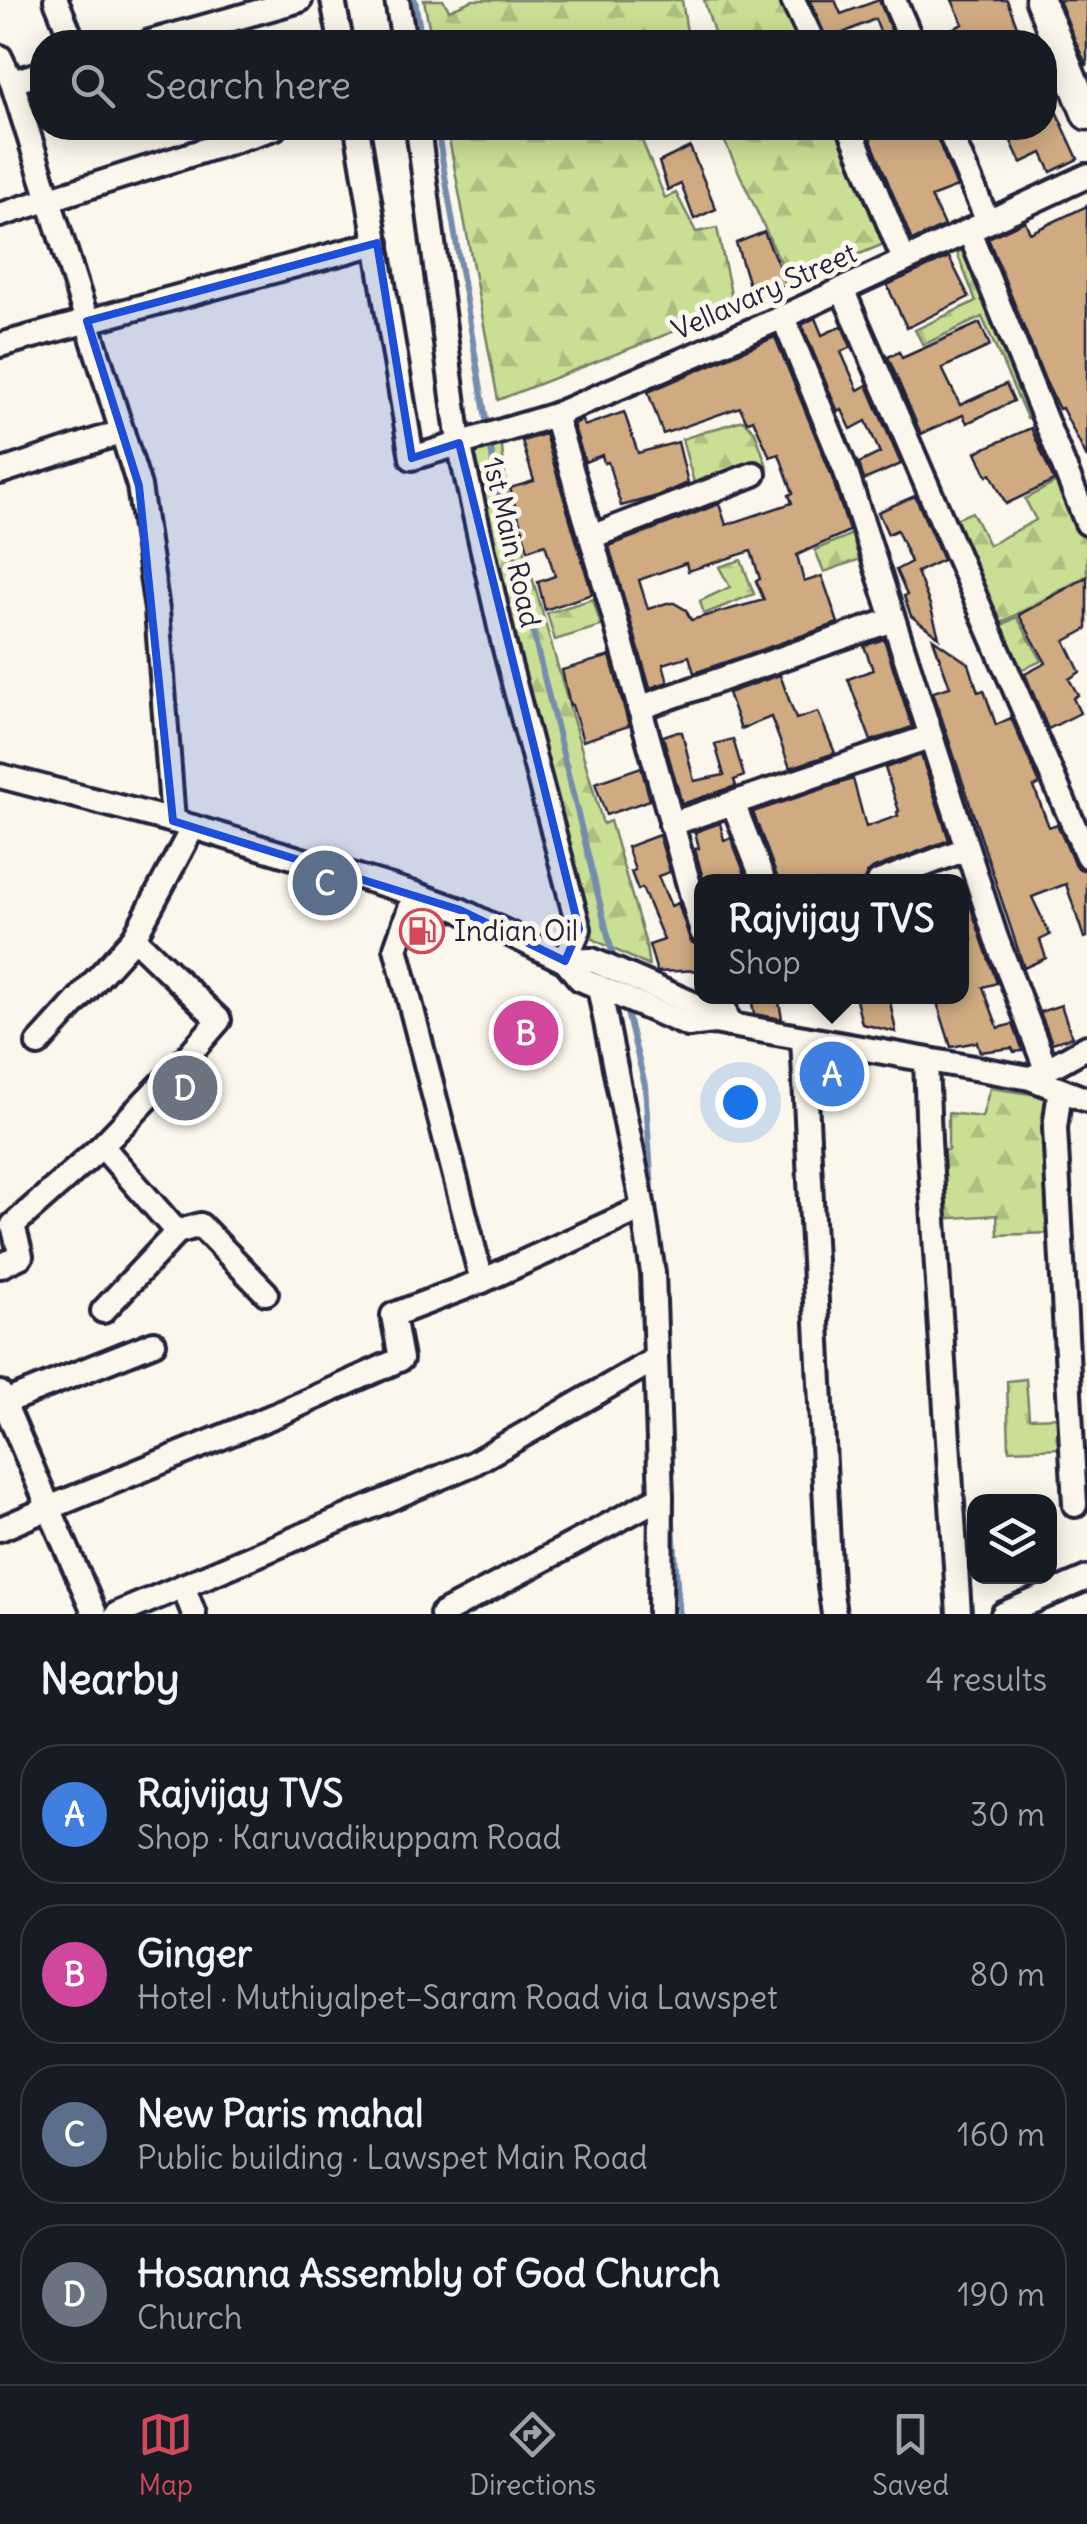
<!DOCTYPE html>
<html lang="en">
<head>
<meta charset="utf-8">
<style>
  :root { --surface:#171b24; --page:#20242c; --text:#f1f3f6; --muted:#9ea1a6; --line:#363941; --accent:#d1495b }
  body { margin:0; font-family:Delius,sans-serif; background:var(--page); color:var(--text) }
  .controls { position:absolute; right:30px; bottom:30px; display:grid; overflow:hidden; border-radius:20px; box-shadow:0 5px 25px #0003 }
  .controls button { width:90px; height:90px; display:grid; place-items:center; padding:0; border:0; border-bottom:2px solid var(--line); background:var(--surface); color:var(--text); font:50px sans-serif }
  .you { position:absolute; left:740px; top:1102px; width:35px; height:35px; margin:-25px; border:8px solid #fff; border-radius:50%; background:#1a73e8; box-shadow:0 0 0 15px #1a73e833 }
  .badge { display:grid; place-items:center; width:65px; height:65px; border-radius:50%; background:var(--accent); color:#fff; font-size:32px; font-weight:700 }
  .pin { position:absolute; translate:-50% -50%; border:5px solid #fff; box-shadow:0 2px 10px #0006 }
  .popup { position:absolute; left:694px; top:874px; width:275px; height:130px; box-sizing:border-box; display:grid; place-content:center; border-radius:20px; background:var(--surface); filter:drop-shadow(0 2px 8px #0005); font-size:32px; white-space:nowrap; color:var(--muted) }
  .popup b { font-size:38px; color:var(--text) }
  .popup::after { content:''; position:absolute; left:50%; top:100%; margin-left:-20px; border:20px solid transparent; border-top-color:var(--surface) }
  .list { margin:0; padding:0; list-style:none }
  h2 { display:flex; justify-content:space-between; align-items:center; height:130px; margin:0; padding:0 40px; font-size:42px }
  h2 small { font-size:32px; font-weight:400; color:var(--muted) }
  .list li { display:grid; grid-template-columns:65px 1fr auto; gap:30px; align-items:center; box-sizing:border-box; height:140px; margin:0 20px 20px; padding:0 20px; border:2px solid var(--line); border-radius:40px }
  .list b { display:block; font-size:38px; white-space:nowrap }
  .list p { margin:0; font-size:32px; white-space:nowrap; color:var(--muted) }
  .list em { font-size:32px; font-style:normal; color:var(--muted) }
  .icon { flex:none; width:55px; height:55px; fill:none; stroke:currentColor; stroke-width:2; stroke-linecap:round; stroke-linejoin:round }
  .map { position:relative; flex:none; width:1087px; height:1614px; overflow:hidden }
  .search { position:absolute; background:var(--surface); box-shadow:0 5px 25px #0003; left:30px; right:30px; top:30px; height:110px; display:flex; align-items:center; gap:25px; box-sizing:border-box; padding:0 35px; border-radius:40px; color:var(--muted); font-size:38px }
  .sheet { height:770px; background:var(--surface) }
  nav { display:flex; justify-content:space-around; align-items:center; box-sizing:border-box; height:140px; border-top:2px solid var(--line); background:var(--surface); font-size:28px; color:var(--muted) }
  nav a { display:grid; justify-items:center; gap:5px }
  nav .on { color:var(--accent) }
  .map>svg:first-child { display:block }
  .grass { fill:url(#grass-tufts); stroke:#768068; stroke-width:2.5 }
  .forest { fill:url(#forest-firs); stroke:#768068; stroke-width:2.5 }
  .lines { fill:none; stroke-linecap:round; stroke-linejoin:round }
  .stream { stroke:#758dac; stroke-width:6 }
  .building { fill:#d0ab82; stroke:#22223b; stroke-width:2.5; fill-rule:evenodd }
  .minor-casing { stroke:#22223b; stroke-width:30 }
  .major-casing { stroke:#22223b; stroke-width:35 }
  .minor { stroke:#fbf7ec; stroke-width:22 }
  .major { stroke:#fbf7ec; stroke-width:28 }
  .marked { fill:#1d4ed8; fill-opacity:0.2; stroke:#1d4ed8; stroke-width:8; stroke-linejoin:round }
  .labels { text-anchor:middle; stroke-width:10; stroke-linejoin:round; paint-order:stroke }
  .street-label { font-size:28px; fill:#22223b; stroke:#fbf7ec }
  .poi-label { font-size:28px; fill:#22223b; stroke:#fbf7ec; text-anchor:start }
</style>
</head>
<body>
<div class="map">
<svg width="1087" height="1614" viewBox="0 0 1087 1614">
  <defs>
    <pattern id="grass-tufts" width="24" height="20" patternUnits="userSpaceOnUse" patternTransform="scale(2.5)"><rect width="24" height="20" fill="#c9df94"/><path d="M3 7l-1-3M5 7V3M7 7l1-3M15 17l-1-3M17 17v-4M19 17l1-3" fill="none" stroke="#acbf80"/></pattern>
    <pattern id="forest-firs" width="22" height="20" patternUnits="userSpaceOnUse" patternTransform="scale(2.5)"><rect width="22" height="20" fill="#c9df94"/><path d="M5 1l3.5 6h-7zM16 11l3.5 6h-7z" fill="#acbf80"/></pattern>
  </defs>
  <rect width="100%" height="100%" fill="#fbf7ec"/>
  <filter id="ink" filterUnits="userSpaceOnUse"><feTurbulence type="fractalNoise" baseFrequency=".01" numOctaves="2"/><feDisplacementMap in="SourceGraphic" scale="20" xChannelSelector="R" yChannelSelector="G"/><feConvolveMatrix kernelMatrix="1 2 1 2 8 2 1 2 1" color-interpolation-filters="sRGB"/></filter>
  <g filter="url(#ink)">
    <path class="grass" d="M1026,1379L1029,1418L1060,1417L1062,1448L1009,1450L1007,1381Z"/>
    <g class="forest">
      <path d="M424,0H443L449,10L473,0H682L688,39L679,42H432Z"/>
      <path d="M704,0H783L802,42H717Z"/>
      <path d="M447,128H624L628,137L639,133L665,198L676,193L696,232L717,228L734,308L498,400Z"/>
      <path d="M752,128H843L891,241L790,283L724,140Z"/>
      <path d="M969,247L1037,414L1027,418L982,317L923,345L915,330L976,301L957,253Z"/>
      <path d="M743,420L755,432L768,469L713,488L709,479L694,483L682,439Z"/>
      <path d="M501,438L506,486L603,824L610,821L645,941L649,966L586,936L465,449Z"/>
      <path d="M1064,478L1087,532V580L1084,577L992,628L946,523L972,512L989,545L1036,520L1025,499Z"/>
      <path d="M859,531L869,556L824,572L815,550Z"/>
      <path d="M741,560L754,594L704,614L700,601L730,587L719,567Z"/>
      <path d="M593,599L601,626L555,640L547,613Z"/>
      <path d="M1017,617L1042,661L1013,673L993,630Z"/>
      <path d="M990,1088L1045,1096L1051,1233L998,1235L997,1215L939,1219L934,1152L948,1150V1113L982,1117Z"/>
    </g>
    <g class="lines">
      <g class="stream">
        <path d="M415,0L422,42"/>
        <path d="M437,128L486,419"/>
        <path d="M491,450L499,495L615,964"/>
        <path d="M625,1005L645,1085L653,1205"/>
        <path d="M672,1507L679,1614"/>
      </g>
    </g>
    <g class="building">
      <path d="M810,0H835L841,14L879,0L896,42H884L875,19L827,40Z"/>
      <path d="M952,0H1007L1023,42H927V40L963,24Z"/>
      <path d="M1059,0H1087V66L1077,45Z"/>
      <path d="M1044,85L1078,159L1051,172L1042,153L1021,163L1005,128H1044Z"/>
      <path d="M866,128H933L957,187L931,197L944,226L912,241Z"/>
      <path d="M690,147L716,209L694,219L681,184L668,190L659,162Z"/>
      <path d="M1087,206V458L1062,408L1059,409L1045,380L988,238L1025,221L1030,233Z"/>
      <path d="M764,232L787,285L753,298L736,243Z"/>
      <path d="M949,257L969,297L907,328L887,285Z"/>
      <path d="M815,318L822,335L842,326L851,347L841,352L858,390L867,385L901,464L864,480L859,463L880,453L866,421L851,429L842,410L838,412L802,325Z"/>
      <path d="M980,323L990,346L942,368L960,405L1006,384L1014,401L967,423L963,415L921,434L888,357L899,352L902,358Z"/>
      <path d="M775,337L831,474L849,531L797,555L804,582L822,576L838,623L694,673L689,656L663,664L668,682L650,688L609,546L719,504L726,525L792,503L789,495L793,493L779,454L770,457L753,419L747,422L740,407L663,434L648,392ZM751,551L760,579L756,581L764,600L691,620L686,610L674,603H667L648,609L639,580L686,563L688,571Z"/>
      <path d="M624,412L638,453L678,442L688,483L654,497L621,506L608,462L604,463L602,455L585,462L573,424L582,420L584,426Z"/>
      <path d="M1031,428L1054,481L1006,504L991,474L987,476L976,452Z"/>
      <path d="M545,434L592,594L545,610L538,582L555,576L545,544L528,550L510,488L534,481L522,441Z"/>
      <path d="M915,496L943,560L917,572L930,605L939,637L911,616L904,596L907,595L896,570L911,562L897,530L888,534L878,512Z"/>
      <path d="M1087,577V629L1065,641L1080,672L1069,679L1078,695L1073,698L1080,713L1048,729L1025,674L1046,663L1019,615Z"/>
      <path d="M884,639L912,727L871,741L848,679L873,670L864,646Z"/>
      <path d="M933,639L969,664L978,692L984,690L996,725L1011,718L1040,784L1034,787L1049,827L1057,824L1074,863L1079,869L1087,871V937L1084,938L1066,884L1032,897L1050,935L1040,940L1046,958L1024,968L933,692L950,687Z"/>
      <path d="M610,656L629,726L583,741L572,705H570L562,670Z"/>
      <path d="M780,675L796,719L818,712L835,753L790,768L771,717L741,729L728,693Z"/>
      <path d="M675,732H682L694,781L724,775L715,744L733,739L744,776L734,780L736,786L682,804L663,736Z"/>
      <path d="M921,755L949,840L874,868L867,873L864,880L860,882H779L753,812L853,779L866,827L898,816L897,812L899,811L885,768Z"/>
      <path d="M641,767L650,800L606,815L595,783Z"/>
      <path d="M720,823L724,840L731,838L748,882H704L695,849L699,848L695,832Z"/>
      <path d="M659,835L670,872L658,876L671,906L678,903L691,942L702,947V970L657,972L649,945L664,940L642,888L638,890L631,872L635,870L627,847Z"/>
      <path d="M962,882L997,983L983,987L998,1028L1013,1024L1023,1051L1014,1052L1012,1048L980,1052L977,1042L951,1047L935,996H962V944L972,940L962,914Z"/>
      <path d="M751,996H778L782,1019L754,1014Z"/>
      <path d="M855,996H889L896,1032L862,1024Z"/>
      <path d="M1061,1005L1072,1037L1052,1043L1040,1012Z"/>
    </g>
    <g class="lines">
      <defs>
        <g id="minor">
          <path d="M56,0L73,42"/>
          <path d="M333,0L341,42"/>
          <path d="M397,0L404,42"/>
          <path d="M793,0L813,42"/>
          <path d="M894,0L912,42"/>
          <path d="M150,42L300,0"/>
          <path d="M0,57L12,82L139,486L157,610L173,821"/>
          <path d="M12,82L42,73"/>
          <path d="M357,128L412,458L555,415L783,317L1087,176"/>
          <path d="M418,128L459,443L504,645L579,929L565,961"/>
          <path d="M850,128L904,260"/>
          <path d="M948,128L988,222"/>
          <path d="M0,215L274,128"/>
          <path d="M969,231L1087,523"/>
          <path d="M842,289L1087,856"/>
          <path d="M783,317L845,469L996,938L1046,1069"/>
          <path d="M0,345L377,243"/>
          <path d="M555,415L610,601L702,932"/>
          <path d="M0,472L122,432"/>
          <path d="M591,537L754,474"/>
          <path d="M639,708L892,620"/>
          <path d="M0,776L173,821L415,894L460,910L565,961L580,979L688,1025L714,1022L1030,1078L1087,1100"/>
          <path d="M733,803L764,882"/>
          <path d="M671,824L929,737"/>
          <path d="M879,882L966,849"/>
          <path d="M415,894L396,948L482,1281"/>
          <path d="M565,961L592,960L698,1006L714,1022"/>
          <path d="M599,987L643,1208L653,1273L661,1497"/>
          <path d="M721,996L729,1025"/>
          <path d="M803,1038L830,1586L834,1614"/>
          <path d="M38,1044L134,938L193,827"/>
          <path d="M926,1060L929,1141L959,1614"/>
          <path d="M1033,1077L1087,1047"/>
          <path d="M1060,1090L1055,1128L1075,1505"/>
          <path d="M102,1146L181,1064L219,1020L134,938"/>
          <path d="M0,1266L21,1256L13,1225L102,1146L177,1232L200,1225L266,1293"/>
          <path d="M103,1311L177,1232"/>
          <path d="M0,1393L49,1508L0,1529"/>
          <path d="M0,1404L154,1343"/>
          <path d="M183,1586L194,1614"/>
          <path d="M95,1614L49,1508L283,1412L401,1359L393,1315L482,1281L643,1208"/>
          <path d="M117,1614L472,1464L656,1359"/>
          <path d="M442,1614L661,1497L660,1614"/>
          <path d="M1003,1614L1087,1578"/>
        </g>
        <path id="major" d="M1040,0L1087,115"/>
      </defs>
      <use href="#minor" class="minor-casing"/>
      <use href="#major" class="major-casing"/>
      <use href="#minor" class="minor"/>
      <use href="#major" class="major"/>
    </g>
  </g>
  <path class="marked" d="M377,243L412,458L459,443L579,929L565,961L460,910L173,821L139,486L87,321Z"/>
  <defs>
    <symbol id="fuel-ring" viewBox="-11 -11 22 22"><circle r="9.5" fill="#fbf7ec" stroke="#d1495b" stroke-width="1.5"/><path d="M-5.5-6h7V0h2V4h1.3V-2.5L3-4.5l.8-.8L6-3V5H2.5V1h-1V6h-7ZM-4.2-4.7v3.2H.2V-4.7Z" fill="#d1495b"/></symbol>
  </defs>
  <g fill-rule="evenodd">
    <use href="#fuel-ring" x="397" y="906" width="50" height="50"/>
  </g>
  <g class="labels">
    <g class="street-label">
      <text transform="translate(764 291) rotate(-24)" y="10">Vellavary Street</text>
      <text transform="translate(512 542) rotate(77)" y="10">1st Main Road</text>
    </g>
    <g class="poi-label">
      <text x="454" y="941">Indian Oil</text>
    </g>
  </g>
</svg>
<div class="controls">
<button><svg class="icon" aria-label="layers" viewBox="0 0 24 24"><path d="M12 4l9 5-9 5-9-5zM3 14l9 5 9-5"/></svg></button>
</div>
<div class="you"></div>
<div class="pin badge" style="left:832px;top:1074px;background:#3f7fe0">A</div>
<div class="popup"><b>Rajvijay TVS</b>Shop</div>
<div class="pin badge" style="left:526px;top:1033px;background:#d1479c">B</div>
<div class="pin badge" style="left:325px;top:883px;background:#5c6f8a">C</div>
<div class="pin badge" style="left:185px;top:1088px;background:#6b7280">D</div>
<div class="search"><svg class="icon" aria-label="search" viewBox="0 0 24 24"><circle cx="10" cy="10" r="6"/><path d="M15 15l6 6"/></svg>Search here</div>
</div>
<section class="sheet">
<h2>Nearby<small>4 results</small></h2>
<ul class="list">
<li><span class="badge" style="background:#3f7fe0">A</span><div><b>Rajvijay TVS</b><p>Shop · Karuvadikuppam Road</p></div><em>30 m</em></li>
<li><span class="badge" style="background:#d1479c">B</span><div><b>Ginger</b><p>Hotel · Muthiyalpet–Saram Road via Lawspet</p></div><em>80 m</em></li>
<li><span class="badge" style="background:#5c6f8a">C</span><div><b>New Paris mahal</b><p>Public building · Lawspet Main Road</p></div><em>160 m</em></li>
<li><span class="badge" style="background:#6b7280">D</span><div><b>Hosanna Assembly of God Church</b><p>Church</p></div><em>190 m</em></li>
</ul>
</section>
<nav>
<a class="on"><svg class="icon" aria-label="map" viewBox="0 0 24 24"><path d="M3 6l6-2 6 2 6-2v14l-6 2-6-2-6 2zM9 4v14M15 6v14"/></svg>Map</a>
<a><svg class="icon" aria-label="directions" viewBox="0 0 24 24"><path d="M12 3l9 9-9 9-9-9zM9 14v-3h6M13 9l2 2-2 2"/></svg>Directions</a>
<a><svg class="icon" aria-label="saved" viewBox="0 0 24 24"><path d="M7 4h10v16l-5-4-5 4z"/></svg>Saved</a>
</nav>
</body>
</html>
